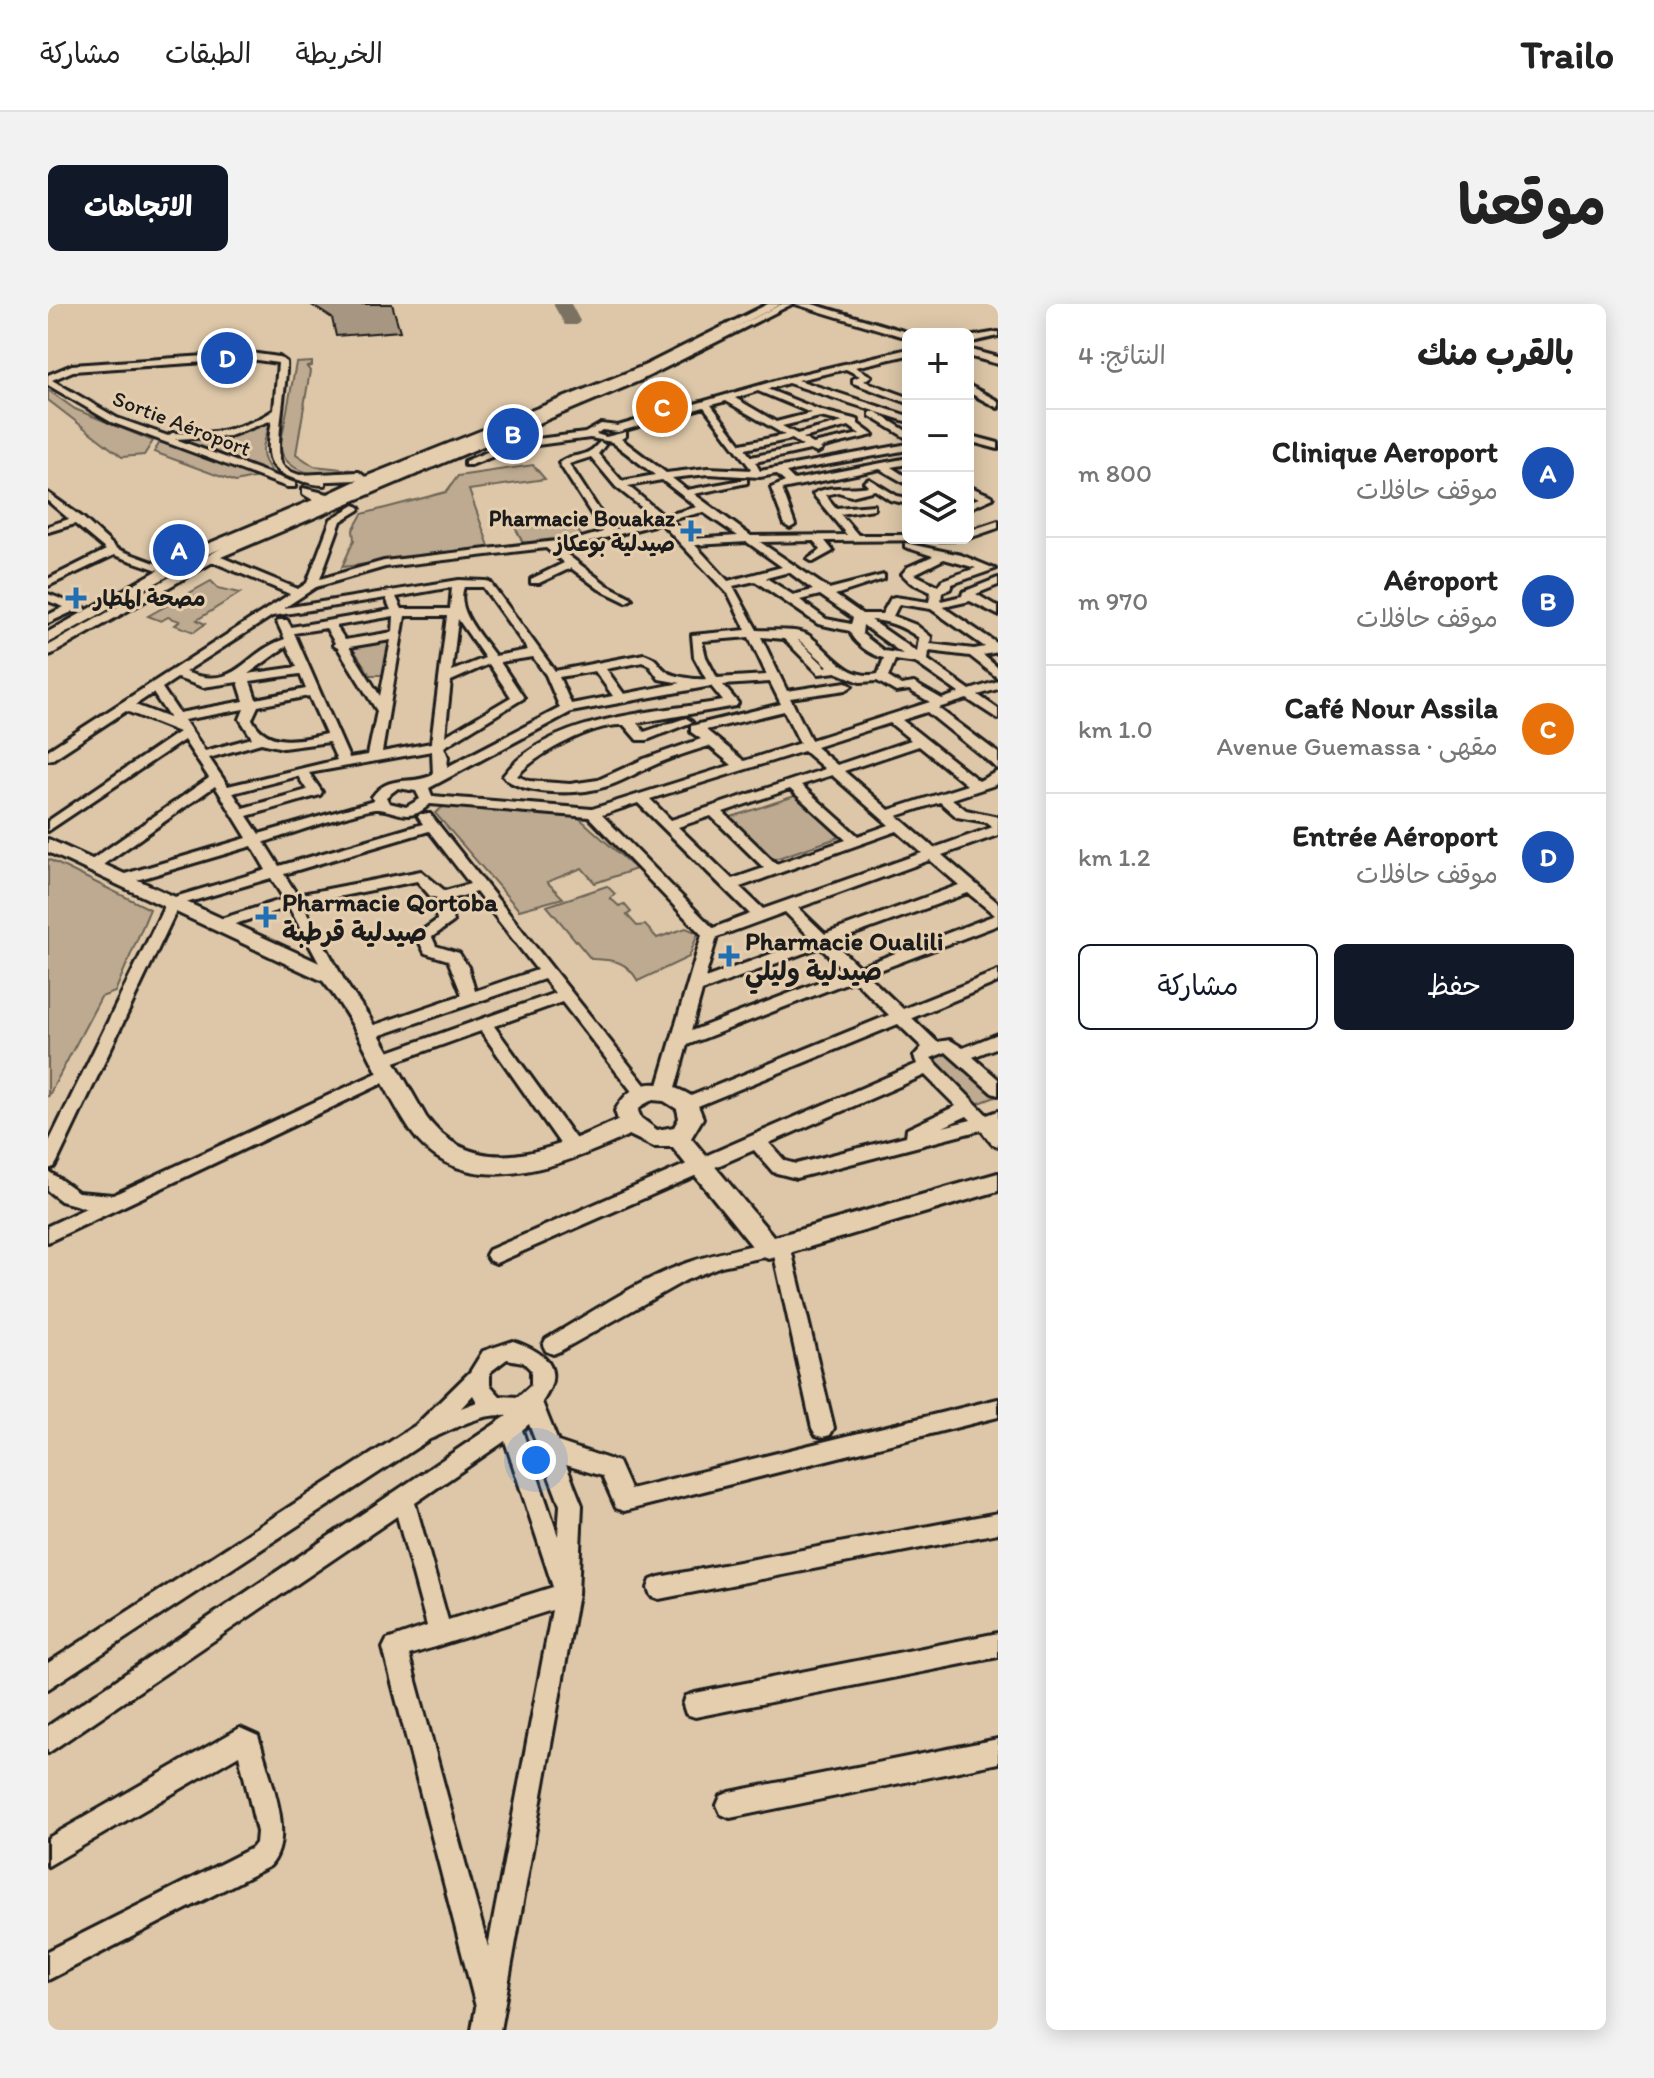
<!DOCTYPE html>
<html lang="ar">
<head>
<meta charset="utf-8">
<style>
  :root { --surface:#fff; --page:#f2f2f2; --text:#222; --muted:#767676; --line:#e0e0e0; --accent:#111827 }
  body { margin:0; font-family:Itim,"Playpen Sans Arabic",sans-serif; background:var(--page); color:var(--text); direction:rtl }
  .controls { position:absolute; right:24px; top:24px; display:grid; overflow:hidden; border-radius:12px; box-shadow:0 4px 20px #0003 }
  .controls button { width:72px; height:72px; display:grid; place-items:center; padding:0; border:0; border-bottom:2px solid var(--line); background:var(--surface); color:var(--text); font:40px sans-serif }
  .you { position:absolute; left:488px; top:1156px; width:28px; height:28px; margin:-20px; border:6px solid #fff; border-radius:50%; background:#1a73e8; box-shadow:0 0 0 12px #1a73e833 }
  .badge { display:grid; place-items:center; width:52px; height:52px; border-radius:50%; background:var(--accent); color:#fff; font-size:26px; font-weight:700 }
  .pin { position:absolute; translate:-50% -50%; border:4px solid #fff; box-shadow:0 2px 8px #0006 }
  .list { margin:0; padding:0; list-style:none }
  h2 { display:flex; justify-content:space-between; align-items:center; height:104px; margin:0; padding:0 32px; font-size:34px }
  h2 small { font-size:26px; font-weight:400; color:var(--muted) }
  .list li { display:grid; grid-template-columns:52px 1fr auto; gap:24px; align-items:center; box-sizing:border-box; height:128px; padding:0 32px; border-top:2px solid var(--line) }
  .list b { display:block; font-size:30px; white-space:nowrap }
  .list p { margin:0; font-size:26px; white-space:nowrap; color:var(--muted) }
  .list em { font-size:26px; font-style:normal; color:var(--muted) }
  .actions { display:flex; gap:16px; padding:24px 32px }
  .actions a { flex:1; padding:18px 0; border:2px solid var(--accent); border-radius:12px; text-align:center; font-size:28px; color:var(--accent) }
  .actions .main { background:var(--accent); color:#fff }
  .icon { flex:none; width:44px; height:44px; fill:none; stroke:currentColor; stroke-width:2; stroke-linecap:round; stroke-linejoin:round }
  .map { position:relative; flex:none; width:950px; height:1726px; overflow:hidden; direction:ltr; border-radius:12px }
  header { display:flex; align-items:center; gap:48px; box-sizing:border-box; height:112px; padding:0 40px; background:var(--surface); border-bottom:2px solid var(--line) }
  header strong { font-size:38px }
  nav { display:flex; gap:44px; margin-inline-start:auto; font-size:28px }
  .intro { display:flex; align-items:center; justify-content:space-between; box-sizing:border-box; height:192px; padding:0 48px }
  h1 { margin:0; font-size:56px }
  .button { padding:20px 36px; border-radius:12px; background:var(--accent); color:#fff; font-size:28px; font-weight:700 }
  main { display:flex; gap:48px; padding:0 48px }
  aside { flex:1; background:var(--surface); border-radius:12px; box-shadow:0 4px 20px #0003 }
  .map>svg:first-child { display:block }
  .green { fill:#bdaa91; stroke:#6c6356; stroke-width:2 }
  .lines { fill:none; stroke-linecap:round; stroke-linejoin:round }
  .taxiway { fill:#7c7262; fill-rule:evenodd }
  .building { fill:#a79681; stroke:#1c1c1c; stroke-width:2 }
  .street-casing { stroke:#1c1c1c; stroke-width:6 }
  .secondary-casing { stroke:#1c1c1c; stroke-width:6 }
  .street { fill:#e5ceae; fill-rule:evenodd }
  .secondary { fill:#e5ceae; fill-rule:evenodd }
  .poi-dot { fill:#1f6fb2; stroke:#e5ceae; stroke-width:3 }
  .labels { text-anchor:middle; stroke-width:6; stroke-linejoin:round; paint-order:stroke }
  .far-street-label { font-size:22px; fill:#1c1c1c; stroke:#e5ceae }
  .far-poi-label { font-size:22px; font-weight:bold; fill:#1c1c1c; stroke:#e5ceae; text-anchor:end }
  .poi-label { font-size:26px; font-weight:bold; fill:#1c1c1c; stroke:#e5ceae; text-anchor:start }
</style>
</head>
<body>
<header>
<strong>Trailo</strong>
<nav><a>الخريطة</a><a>الطبقات</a><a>مشاركة</a></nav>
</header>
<div class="intro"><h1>موقعنا</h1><a class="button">الاتجاهات</a></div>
<main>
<aside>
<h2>بالقرب منك<small>النتائج: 4</small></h2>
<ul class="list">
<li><span class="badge" style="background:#1a4fb4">A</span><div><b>Clinique Aeroport</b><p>موقف حافلات</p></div><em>800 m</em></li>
<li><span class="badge" style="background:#1a4fb4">B</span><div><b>Aéroport</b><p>موقف حافلات</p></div><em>970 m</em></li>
<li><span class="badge" style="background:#e8710a">C</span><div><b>Café Nour Assila</b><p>مقهى · Avenue Guemassa</p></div><em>1.0 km</em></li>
<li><span class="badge" style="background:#1a4fb4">D</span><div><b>Entrée Aéroport</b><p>موقف حافلات</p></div><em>1.2 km</em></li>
</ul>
<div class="actions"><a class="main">حفظ</a><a>مشاركة</a></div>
</aside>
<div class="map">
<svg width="950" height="1726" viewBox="0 0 950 1726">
  <rect width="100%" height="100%" fill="#ddc7a8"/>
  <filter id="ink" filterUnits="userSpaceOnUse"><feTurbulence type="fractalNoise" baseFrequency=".0125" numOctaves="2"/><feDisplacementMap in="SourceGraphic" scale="16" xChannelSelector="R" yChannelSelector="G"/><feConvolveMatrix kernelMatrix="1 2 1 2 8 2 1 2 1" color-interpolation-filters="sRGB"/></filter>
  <g filter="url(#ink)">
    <g class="green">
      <path d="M264,58V62L259,63L262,67L248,150L266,162L313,167C287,173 239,176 232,143L248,59Z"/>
      <path d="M0,86L27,105L105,137L96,151L74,153L0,96Z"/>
      <path d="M222,116C219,137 207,147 223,166L219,168L123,135L173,133Z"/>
      <path d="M112,138L206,172V174L187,178L106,148Z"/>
      <path d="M485,161L497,175L421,186L442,245L294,263L306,236L305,226L314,210L398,188L410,172Z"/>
      <path d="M523,214L534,233L475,239L465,219Z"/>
      <path d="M163,277L170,284L192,289L149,316L157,320L146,328L127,321L132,317L120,313L113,317L100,312Z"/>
      <path d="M346,334L336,371H322L303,342Z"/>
      <path d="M747,492L792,533L724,556L680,514Z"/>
      <path d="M398,501L530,513L588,565L547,579L534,564L499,578L515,594L471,606L387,509Z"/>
      <path d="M0,555L102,605L67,688L53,693L0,793Z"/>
      <path d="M559,582L567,590L562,594L571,602L576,600L583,608L579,611L589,622L597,621L609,634L638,624L650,629L641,653L590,677C578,656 566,656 543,655L499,602Z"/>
      <path d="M901,744L950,790V792L926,801L878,755Z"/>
    </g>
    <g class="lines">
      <path class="taxiway" d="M505,0H523L532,17L529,21H517Z"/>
    </g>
    <path class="building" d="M262,0H344L352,27L288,32L284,14Z"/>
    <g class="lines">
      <defs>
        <g id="street">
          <path d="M734,0H744L591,77L455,134L465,138L537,129L553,120L570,122L737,74L860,45V51L807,63L823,72L816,77L860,93V99L805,79V75L812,72L798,65L750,76L860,112V118L740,79L719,85L774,107L810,116V120L825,131L772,144L774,146L769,149L762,146L707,158L712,167L860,140V146L738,168L746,176L860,154V160L843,163L860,174V181L832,165L734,185L747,221L742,224L737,221L723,184L737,178L728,170L712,173L660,170L624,174L639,186L699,175V179L646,190L703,232L799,231L765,190C783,180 801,186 820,182L816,178L821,175L849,192L860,194V200L842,196L827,186L803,192L790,188L777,191L788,204L826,201V205L792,210L810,231H860V234H907L906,236L777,237L785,247L765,258L760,255L773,246L766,237L712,238L781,285L836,271V275L787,291L814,310H834L843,294L847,293L881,298L883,288L862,278L854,270L860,263L885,252L857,243V239L913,251L947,265L904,280L902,285L894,288L893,297L914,292L915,288L950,274V281L928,290L950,303V311L922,297L895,303L950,340V348L935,351L950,364V374L922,352L881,347L880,356L922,386L950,377V385L930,391L950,405V415L919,395L890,404L950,449V465L879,408L854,416L931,477L950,467V478L947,481L904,495L918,506L950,513V531L894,551L950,599V621L819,671L855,705L950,667V678L864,714L889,738L902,736L915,744L950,730V743L925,753L950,775V791L944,789L898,748L883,754L939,811L950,807V842L944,840L933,826L748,874L725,868L706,846L455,956L448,959L441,956L438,951L441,946L869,760L866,752L874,743L850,720L645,804H633L630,800L633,796L841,711L806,676L639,741L626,788L617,794L611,792L608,788L654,631L541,513L382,500C360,520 352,507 330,505C318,503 234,533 216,538L231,562L375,520L370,513L372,510H382L601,786L604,790L601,794H589L514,698L446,722L532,841L535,846L532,851H520L433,727L341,760H329L327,756L329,752L507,689L496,675L327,733H315L313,729L315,725L414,691L400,656L377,649L368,631L389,616L387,602L389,594L382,592L369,577L254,600L301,685L293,690L285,685L241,603L171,625L163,620L166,617L236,595L223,574L131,601L9,858L6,863L0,865V840L120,595L218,566L204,542L75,580L68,575L70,572L199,534L167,482L49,565H39V559L161,474L136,436L0,527V517L131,428L78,407L5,455L0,456V446L242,290L165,258L4,350L0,351V342L177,242L439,133L440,130H447L585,73ZM710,87L763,109L728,118L687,94ZM678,97L737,131L693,140L663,101ZM656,103L704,166L660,164L618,169L573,135L578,132V128L558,133L548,130L554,126L570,128ZM772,113L795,118L749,130L734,122ZM801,122L812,130L765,140L755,134ZM542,134L564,138L607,171L574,177L550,150L557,141L552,138C548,141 546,145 542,147C532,154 521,150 511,159L555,228L534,234L336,257L272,275L293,217L311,206L312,204L307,201L283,215L259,279L250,285L173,253L447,137L456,141L417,157V161H423L466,144ZM744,135L755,142L703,153L697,145ZM543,153L568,183L607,214L564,226L521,160ZM614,176L649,203L616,212L580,182ZM655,208L690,232L642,235L622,216ZM613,219L681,291L698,326L644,331L646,353L658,375C649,376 625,373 618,367C608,359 611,355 596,350L507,367L442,278L438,277L411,276L236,304L268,283L337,263L498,244L516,259L483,275V279H491L523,264L551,285L578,298L584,295L582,293L559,281L509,243L534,240ZM699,238L734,263L680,277L647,241ZM896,255L928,264L894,276L890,282L866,270ZM741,268L765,286L745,291L718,274ZM707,277L770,320L802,327C804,338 824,352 836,354L830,370C798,377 782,346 760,331C749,324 723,327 709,326L685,282ZM404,283L402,305H354L348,293ZM416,283H435L480,346L447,352C434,333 407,307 416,283ZM772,291L805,314L803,320L778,315L752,296ZM338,294L343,306L243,323L239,316H231L229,318L237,335C194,349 191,388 137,368L224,312ZM851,300L883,305L937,343L926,345L882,340L883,333L868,321L845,312ZM346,312L345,328L297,336L288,322ZM357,312H399L383,439L334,448ZM410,315L437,354L404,367ZM823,316C842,317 856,323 871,334L869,348ZM815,321L855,350L836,347L814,330ZM278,324L287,339L285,341L290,344L329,407L320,451L301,454L246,329ZM701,333L719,371L669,374L658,353L654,337ZM713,333L736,335L771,370L788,368L812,378L829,377L848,388L861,386L882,398L763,436L742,394L798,386L804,382L798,378L739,387ZM343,336L332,392L301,343ZM750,336H751L780,362L778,363ZM239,342L249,363L200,370L237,343ZM485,353L498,371L512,404L399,463L400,453L396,443L476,394L452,358ZM847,356L868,359L911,389L894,395L866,379L853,381L840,373ZM595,358L601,361L611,375L633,379L576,390L558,365ZM441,360L463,393L397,432L403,377ZM547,367L565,392L523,400L511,373ZM252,370L258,385L208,395L202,377ZM129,374L155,383L190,378L196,397L131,409L114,384ZM722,378L733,400L643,422V428L653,435L596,455L550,476L522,480L481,477L469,472C489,449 546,419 576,421L589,436H599L644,418L638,414L596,428L589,419L688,402L690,399L675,381ZM663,382L675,397C606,409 501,411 455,472C473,492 532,491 556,483C572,479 587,469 602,463C621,454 641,448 661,442L684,461L544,505L384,492L381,484L523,408ZM105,389L121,413V414L87,401ZM261,392L278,430C251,436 219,444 204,415L210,402ZM196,405L192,415L204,434L157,447L136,416ZM736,407L752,439L696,457L658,426ZM842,419L863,436L789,461L768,443ZM281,438L289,456L180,482L161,454L213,439L235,444ZM871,442L919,481L841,506L796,467ZM384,447L385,471C363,482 341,469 324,493L326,497L211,530L199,512L272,491L274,488L261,469ZM756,447L777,465L623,516L602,495ZM784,471L841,521L810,532L753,481ZM250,472L259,486L195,504L185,489ZM350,484L368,487L372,495L358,503L341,499L338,493ZM742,485L798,536L728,560L675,508ZM892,498L909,513L938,518L945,523L886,544L849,512ZM590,499L702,610L665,624L554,511ZM663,512L716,564L684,575L630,523ZM381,527L422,580L397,587L373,567L249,591L236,570ZM849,527L874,549L715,605L692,583ZM882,556L911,581L777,630L750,604ZM428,588L489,666L427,687L420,663L411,649L388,642L384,633L405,618L401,602L404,595ZM920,589L947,611L811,663L785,638ZM737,608L764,635L657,674L669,633ZM772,643L797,668L643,727L654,687ZM877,771L908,802L859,825L858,832L748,860L737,857L721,839ZM919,812L923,816L895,823Z"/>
          <path d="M950,28V32L920,39V33Z"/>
          <path d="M202,49L231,53L238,58C240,79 224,150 235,162C244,172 264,173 277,177V181C268,181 260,179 251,176C215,167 219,147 224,116L182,132L127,135L247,179V183H239L63,118L0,81V71L24,61ZM202,55L230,59L226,106C195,127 161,131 124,129L120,132L69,114L4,76L25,67Z"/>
          <path d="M920,81L950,97V104L920,88Z"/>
          <path d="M822,108H828L860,128V135L822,112Z"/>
          <path d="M920,131L950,139V145L920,137Z"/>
          <path d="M920,182L944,192L945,194L920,205V198L931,194L920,189Z"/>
          <path d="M0,189L35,214L69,245L126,266L116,268L66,251L0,282V275L58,246L27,220L0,228V222L21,215L0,197Z"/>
          <path d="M950,217V224L924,233L919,234L920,227Z"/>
          <path d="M0,290L37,304L39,306L33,309L26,307L0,319V311L16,303L0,297Z"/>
          <path d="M342,763L350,769L348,773L0,938V922L38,904L13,897L0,887V867L30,888L65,891Z"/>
          <path d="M733,933L740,936L742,941L786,1124L782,1131L775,1133L768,1131L764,1124L726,951L673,962L638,976L512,1047L505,1050L498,1047L495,1041L498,1035C538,1012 585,980 628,963C662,949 701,944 733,933Z"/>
          <path d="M465,1037C497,1048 518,1064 494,1098L510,1138L570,1158L582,1185L950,1095V1113L576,1207L568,1204L554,1172L518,1161L534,1201L530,1290L452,1726H424L428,1703L335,1344L339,1336L379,1322L349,1212L0,1449V1422L459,1112C436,1107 404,1126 382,1135L0,1385V1359L368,1121L422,1068L435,1047ZM459,1055L475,1058L483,1066V1081L470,1093L452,1092L442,1081V1068ZM425,1091L429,1098L413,1104ZM481,1120L512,1201L510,1232L474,1126ZM457,1137L505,1283L400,1316L367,1199ZM504,1306L440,1643L361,1351Z"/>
          <path d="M950,1209V1229L611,1295L603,1292L600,1284L603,1276L611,1273Z"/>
          <path d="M950,1329V1353L647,1413L638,1410L635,1401L638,1392L647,1389Z"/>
          <path d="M192,1424L210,1432L213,1441C222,1476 248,1533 222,1562L0,1676V1647L204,1544L208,1539L209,1528L191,1451L0,1562V1534Z"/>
          <path d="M950,1435V1459L682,1514L673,1510L669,1501L673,1492L682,1488Z"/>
        </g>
        <g id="secondary">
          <path d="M720,0H733L606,65L160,250L0,339V328L150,244L265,196L255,190V184L280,190L310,176L256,178L249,174L251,171L311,168L317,173L598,61Z"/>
          <path d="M747,0H764L865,30L856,33Z"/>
          <path d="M920,45L950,53V60L920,52Z"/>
          <path d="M0,535L289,667L320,711L378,813C429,881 507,844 570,816L567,807C586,771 616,775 647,794L655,814L643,834L726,933L950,869V887L721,955L712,952L624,843H606L581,831C515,862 414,902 362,826C330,778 312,722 275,677L0,548ZM604,796L616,797L629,805L631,814L626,823L609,826L593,814L590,807L593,802Z"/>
        </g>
      </defs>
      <use href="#street" class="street-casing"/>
      <use href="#secondary" class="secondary-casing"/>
      <use href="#street" class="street"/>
      <use href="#secondary" class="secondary"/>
    </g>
  </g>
  <g class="poi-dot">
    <path d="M639 215h8v8h8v8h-8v8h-8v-8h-8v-8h8z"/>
    <path d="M24 282h8v8h8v8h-8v8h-8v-8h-8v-8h8z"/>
    <path d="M214 601h8v8h8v8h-8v8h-8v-8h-8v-8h8z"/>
    <path d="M677 640h8v8h8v8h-8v8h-8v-8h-8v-8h8z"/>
  </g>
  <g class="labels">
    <g class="far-street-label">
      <text transform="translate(134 119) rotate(21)" y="8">Sortie Aéroport</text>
    </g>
    <g class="far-poi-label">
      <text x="627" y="222">Pharmacie Bouakaz<tspan x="627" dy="25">صيدلية بوعكاز</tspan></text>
      <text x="46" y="302" text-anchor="start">مصحة المطار</text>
    </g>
    <g class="poi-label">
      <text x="234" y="607">Pharmacie Qortoba<tspan x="234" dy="30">صيدلية قرطبة</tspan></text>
      <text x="697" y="646">Pharmacie Oualili<tspan x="697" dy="30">صيدلية وليلي</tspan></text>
    </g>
  </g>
</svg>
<div class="controls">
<button>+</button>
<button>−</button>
<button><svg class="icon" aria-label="layers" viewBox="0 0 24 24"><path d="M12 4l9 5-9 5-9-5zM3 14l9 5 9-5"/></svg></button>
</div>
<div class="you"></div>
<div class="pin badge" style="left:131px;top:246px;background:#1a4fb4">A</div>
<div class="pin badge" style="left:465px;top:130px;background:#1a4fb4">B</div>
<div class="pin badge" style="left:614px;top:103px;background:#e8710a">C</div>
<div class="pin badge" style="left:179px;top:54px;background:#1a4fb4">D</div>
</div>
</main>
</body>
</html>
